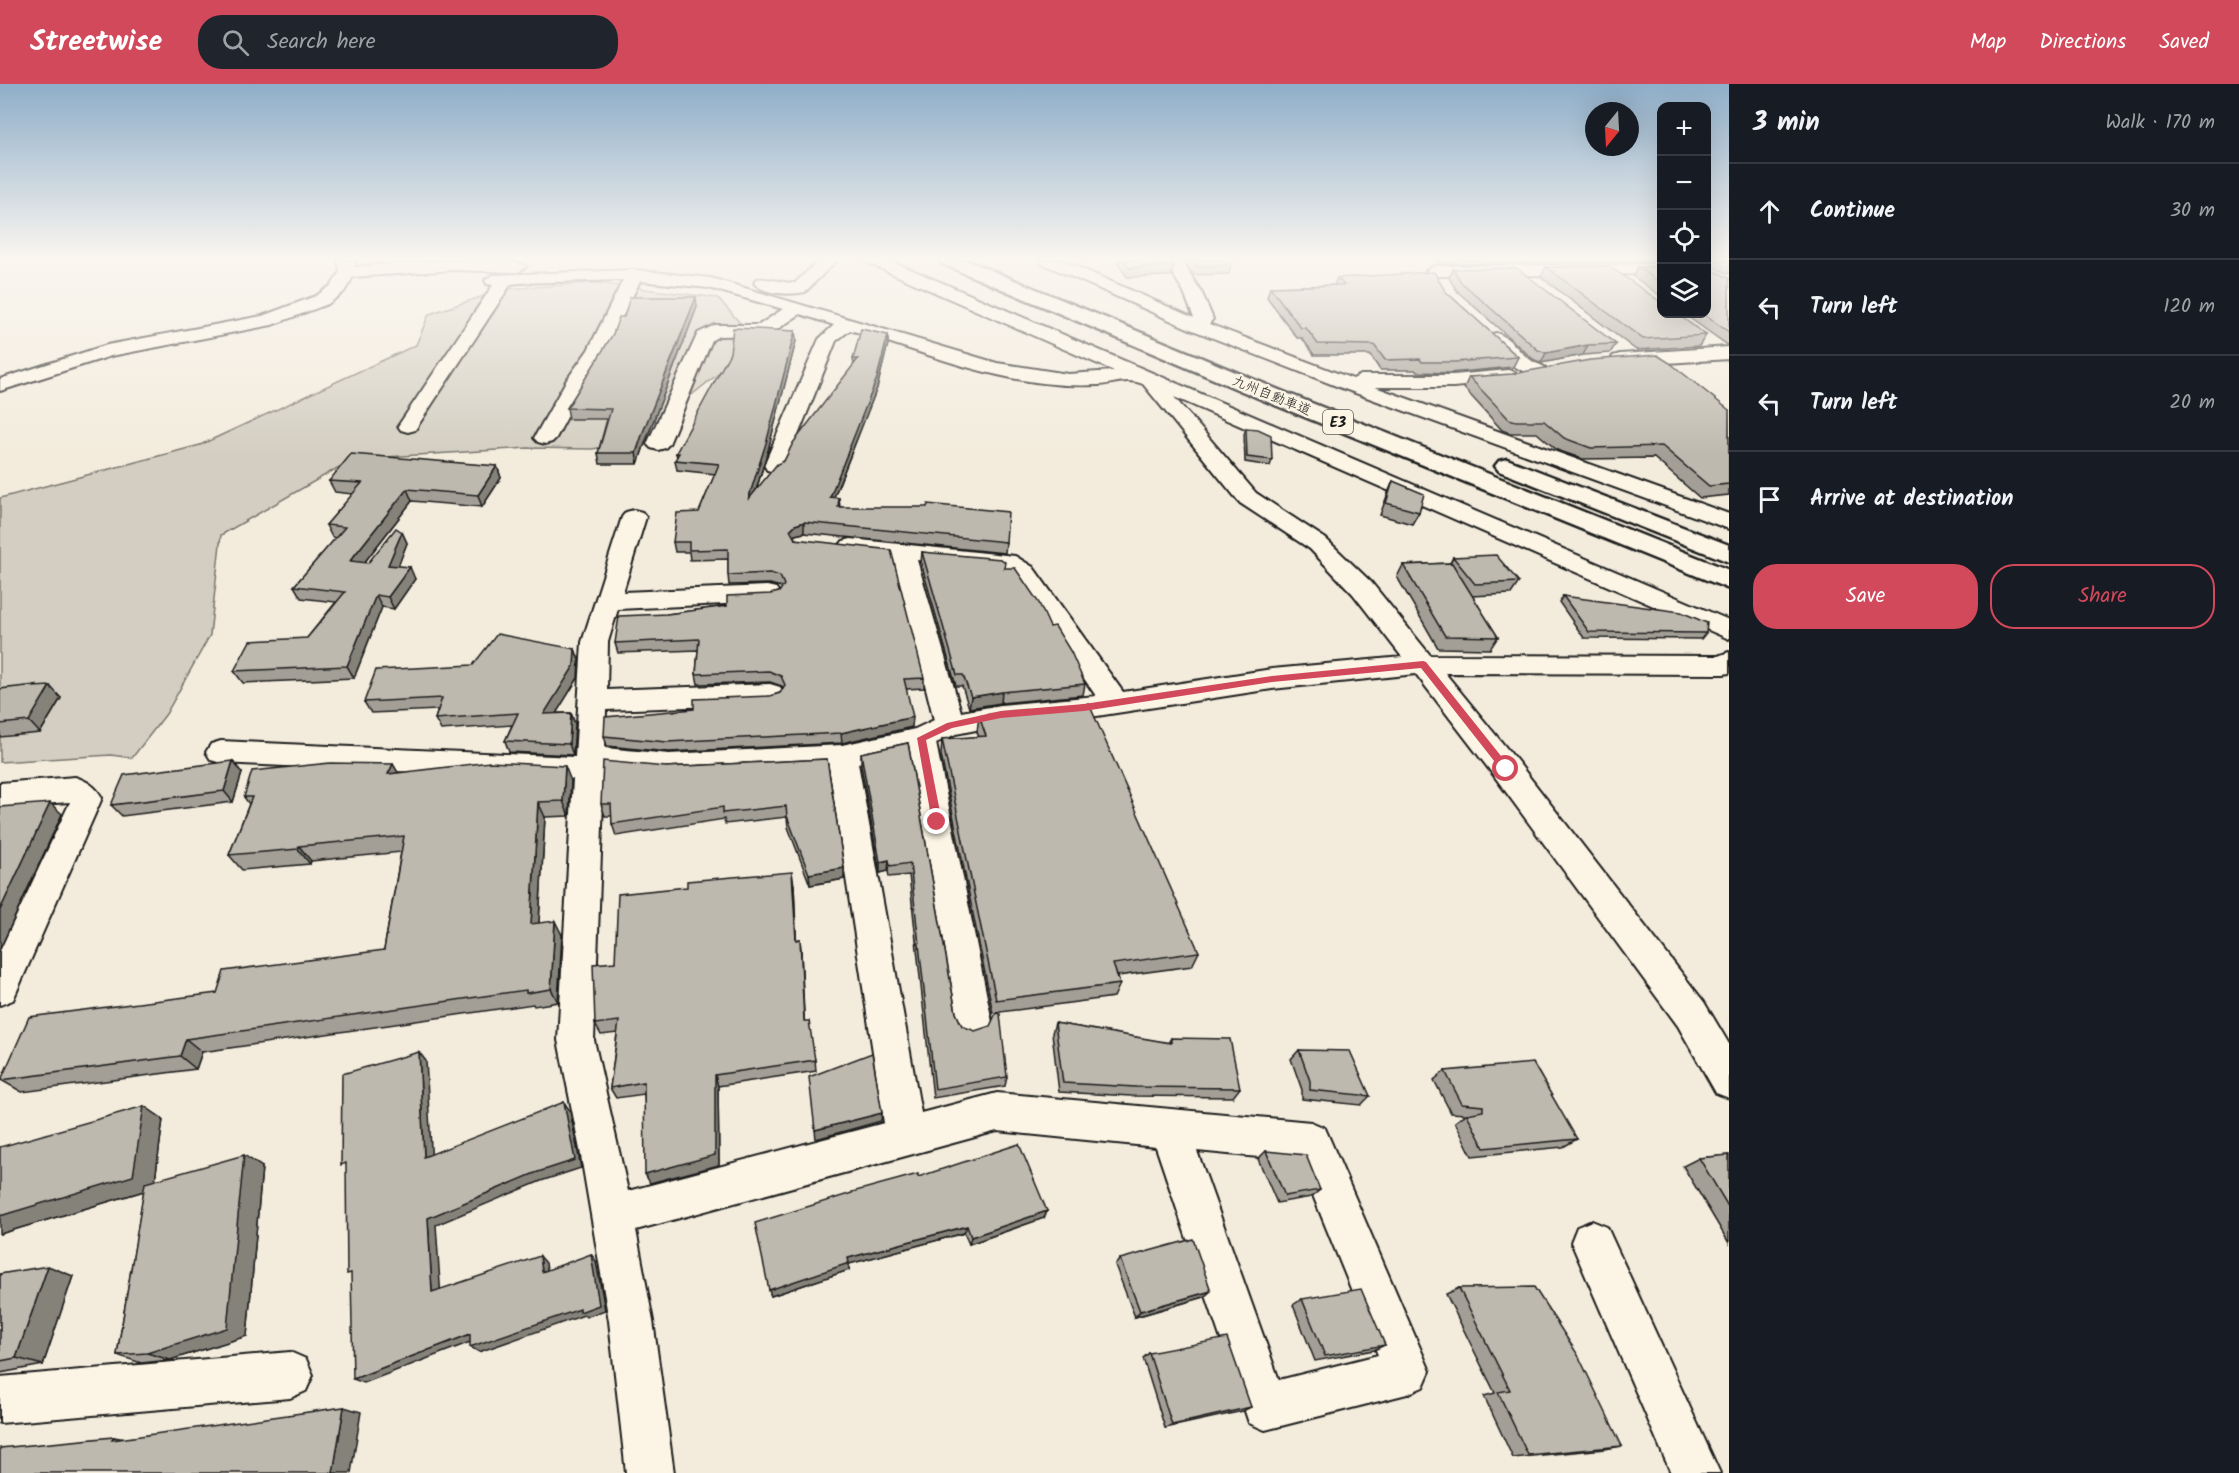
<!DOCTYPE html>
<html lang="en">
<head>
<meta charset="utf-8">
<style>
  :root { --surface:#171b24; --page:#20242c; --text:#f1f3f6; --muted:#9ea1a6; --line:#363941; --accent:#d1495b }
  body { margin:0; font-family:Kalam,"Klee One",sans-serif; background:var(--page); color:var(--text) }
  .controls { position:absolute; right:18px; top:18px; display:grid; overflow:hidden; border-radius:12px; box-shadow:0 6px 24px #0002 }
  .controls button { width:54px; height:54px; display:grid; place-items:center; padding:0; border:0; border-bottom:2px solid var(--line); background:var(--surface); color:var(--text); font:30px sans-serif }
  .compass { position:absolute; left:1585px; top:18px; width:54px; height:54px; border-radius:50%; background:var(--surface); box-shadow:0 6px 24px #0002; rotate:198deg }
  .stop { position:absolute; width:18px; height:18px; margin:-14px; border:4px solid #d1495b; border-radius:50%; background:#fff }
  .stop.end { background:#d1495b; border-color:#fff; box-shadow:0 2px 6px #0008 }
  .list { margin:0; padding:0; list-style:none }
  h2 { display:flex; justify-content:space-between; align-items:center; height:78px; margin:0; padding:0 24px; font-size:26px }
  h2 small { font-size:20px; font-weight:400; color:var(--muted) }
  .list li { display:grid; grid-template-columns:39px 1fr auto; gap:18px; align-items:center; box-sizing:border-box; height:96px; padding:0 24px; border-top:2px solid var(--line) }
  .list b { display:block; font-size:22px; white-space:nowrap }
  .list em { font-size:20px; font-style:normal; color:var(--muted) }
  .actions { display:flex; gap:12px; padding:18px 24px }
  .actions a { flex:1; padding:14px 0; border:2px solid var(--accent); border-radius:24px; text-align:center; font-size:21px; color:var(--accent) }
  .actions .main { background:var(--accent); color:#fff }
  .icon { flex:none; width:33px; height:33px; fill:none; stroke:currentColor; stroke-width:2; stroke-linecap:round; stroke-linejoin:round }
  .map { position:relative; flex:none; width:1729px; height:1389px; overflow:hidden }
  header { display:flex; align-items:center; gap:36px; box-sizing:border-box; height:84px; padding:0 30px; background:var(--accent); color:#fff }
  header strong { font-size:28px }
  nav { display:flex; gap:33px; margin-inline-start:auto; font-size:21px }
  .search { width:420px; height:54px; background:var(--page); display:flex; align-items:center; gap:15px; box-sizing:border-box; padding:0 21px; border-radius:24px; color:var(--muted); font-size:22px }
  main { display:flex }
  aside { flex:1; background:var(--surface) }
  .map>svg:first-child { display:block }
  .green { fill:#d3cec1; stroke:#78756e; stroke-width:1.5 }
  .lines { fill:none; stroke-linecap:round; stroke-linejoin:round }
  .minor-casing { stroke:#1c1c1c; stroke-width:4 }
  .motorway-casing { stroke:#1c1c1c; stroke-width:5 }
  .minor { fill:#fcf5e5; fill-rule:evenodd }
  .motorway { fill:#fcf5e5; fill-rule:evenodd }
  .wall { fill:#a39f96; stroke:#1c1c1c; stroke-width:1.5 }
  .shaded-wall { fill:#85827a; stroke:#1c1c1c; stroke-width:1.5 }
  .building { fill:#beb9ae; stroke:#1c1c1c; stroke-width:1.5 }
  .route { fill:#d1495b }
  .labels { text-anchor:middle; stroke-width:4.5; stroke-linejoin:round; paint-order:stroke }
  .far-street-label { font-size:14px; fill:#1c1c1c; stroke:#fcf5e5 }
  .shield { fill:#fcf5e5; stroke:#5f5d58; stroke-width:1.5 }
  .shield-label { font-size:15px; font-weight:bold; fill:#1c1c1c }
</style>
</head>
<body>
<header>
<strong>Streetwise</strong>
<div class="search"><svg class="icon" aria-label="search" viewBox="0 0 24 24"><circle cx="10" cy="10" r="6"/><path d="M15 15l6 6"/></svg>Search here</div>
<nav><a>Map</a><a>Directions</a><a>Saved</a></nav>
</header>
<main>
<div class="map">
<svg width="1729" height="1389" viewBox="0 0 1729 1389">
  <rect width="100%" height="100%" fill="#f3ecdd"/>
  <filter id="ink" filterUnits="userSpaceOnUse"><feTurbulence type="fractalNoise" baseFrequency=".0167" numOctaves="2"/><feDisplacementMap in="SourceGraphic" scale="12" xChannelSelector="R" yChannelSelector="G"/><feConvolveMatrix kernelMatrix="1 2 1 2 8 2 1 2 1" color-interpolation-filters="sRGB"/></filter>
  <g filter="url(#ink)">
    <path class="green" d="M596,199L718,214L748,248L718,290L679,321L619,361L592,365L528,364L353,375L221,451L210,551L166,630L132,674L111,671L0,678V414L200,361L416,261L429,230L505,205Z"/>
    <g class="lines">
      <defs>
        <g id="minor">
          <path d="M338,176H354L355,183C380,181 515,169 526,183L518,188L453,186L353,193L344,208L328,220L272,241L111,272L0,307V295L107,261L262,232L316,212L332,201L340,188Z"/>
          <path d="M819,176H837L805,208C791,211 764,211 754,199L756,195C766,193 782,199 795,199Z"/>
          <path d="M866,176H889L1729,536V555L1174,313L1256,409L1326,455L1371,498L1430,571L1718,572L1729,568V589L1724,590L1445,589L1517,677L1704,918L1729,960V1014L1716,1009L1678,942L1495,693L1416,590L1272,605L1084,634L1001,641L956,650L936,659L992,938L987,950L974,955L961,950L956,938L909,668L858,679L921,1029L997,1009L1311,1038L1325,1044L1430,1287L1423,1303L1407,1310L1265,1346L1249,1339L1156,1063L997,1047L636,1146L653,1237L674,1389H626L609,1237L580,1066L558,956L573,695L221,679L211,676L206,668L211,660L221,657L575,673L582,558L622,433L626,428L634,426L642,428L646,433L623,508L767,502L776,504L780,510L776,516L767,518L618,525L608,558L607,606L770,600L780,603L784,610L780,617L770,620L606,626L605,664L669,670L842,661L915,645L934,636L893,473L843,467L839,462L843,457L851,455L1015,472L1033,483L1123,608L1272,585L1402,573L1353,510L1310,465L1240,419L1143,300C1127,293 1115,300 1098,301C1077,302 1056,301 1035,298C971,289 911,264 850,246L836,257L786,381L783,386L775,388L767,386L764,381L819,255L834,241L800,230L769,251L719,252L712,256L669,360L665,364L658,366L651,364L647,360L698,249L715,241H759L783,225L709,204L640,197L606,266L586,297L556,354L552,358L545,360L538,358L534,354L566,297L588,266L623,196L520,199L511,200L415,346L408,348L401,346L398,342L493,201L487,200L485,196L493,191L634,186L711,194L997,279L1068,290L1114,287L868,179ZM917,476L1000,484L1015,493L1096,612L1001,621L961,628ZM829,684L884,1039L628,1107L594,956L604,689L605,686L669,692ZM1197,1067L1299,1077L1378,1271L1279,1296Z"/>
          <path d="M1039,176H1062L1194,234L1184,209L1165,176H1181L1202,209L1213,235L1209,240L1353,295L1361,291H1453L1508,286L1515,288L1518,292L1515,296L1508,298L1453,303H1375L1729,430V445L1339,303L1190,245L1041,179Z"/>
          <path d="M1662,180V190L1434,192L1426,187L1434,182Z"/>
          <path d="M1496,249C1511,253 1519,269 1532,277C1538,281 1544,281 1549,287L1546,291C1525,296 1498,271 1487,255L1489,251Z"/>
          <path d="M1729,263V275L1620,282L1613,280L1611,276L1613,272L1620,270Z"/>
          <path d="M75,693C87,697 96,702 102,714L13,916L0,921V867L70,718L0,723V699Z"/>
          <path d="M1592,1137L1607,1143L1720,1389H1671L1571,1158L1577,1143Z"/>
          <path d="M290,1268L306,1275L313,1291L306,1307L290,1314L0,1339V1293Z"/>
        </g>
        <g id="motorway">
          <path d="M940,176H966L1279,306L1729,486V505L1263,316L943,180Z"/>
          <path d="M1507,375L1729,461V478L1499,387L1495,382L1499,377Z"/>
        </g>
      </defs>
      <use href="#minor" class="minor-casing"/>
      <use href="#motorway" class="motorway-casing"/>
      <use href="#minor" class="minor"/>
      <use href="#motorway" class="motorway"/>
    </g>
    <g class="wall">
      <path d="M1116,176H1170L1174,182L1171,192L1127,193Z"/>
      <path d="M1184,176H1228L1231,181L1229,190L1193,191Z"/>
      <path d="M1435,176H1662V178L1439,180Z"/>
      <path d="M1707,176H1729V190L1710,181V185L1729,194V262L1684,230H1707Z"/>
      <path d="M1546,183L1706,251L1699,262L1636,266L1541,193Z"/>
      <path d="M1638,183H1662V213L1633,192Z"/>
      <path d="M1453,185L1616,260L1610,269L1583,271L1541,279L1533,275L1457,207L1449,194Z"/>
      <path d="M1337,194L1445,207L1518,273L1513,283L1449,289L1417,288L1415,286H1380L1370,271H1314L1302,254H1297L1267,213L1270,203L1334,201Z"/>
      <path d="M697,223L645,359L638,380H600L598,369L607,335H569L567,324L624,233Z"/>
      <path d="M795,247L796,257L768,366L756,407L784,377L854,281L853,275L888,251V260L877,304L834,413L839,414L840,423L1006,458L1005,469L804,449L795,451L794,453L924,594V604L906,605L912,643L842,659L669,668L607,662L604,652L694,625L770,612L780,609L783,604L782,602L770,598L698,600L696,590L698,566L618,569L615,559L667,530L727,522L779,508L782,504L781,503L770,500L729,501L728,491V475L690,476L689,468H675L673,458L699,428L715,390L677,386L675,376L677,374L676,369Z"/>
      <path d="M1469,293L1729,326V411L1700,414L1654,374L1583,375L1557,366L1537,349H1510L1502,346L1464,304Z"/>
      <path d="M1246,344L1272,376L1270,382L1245,378L1244,350Z"/>
      <path d="M497,382L501,394L482,423L412,417L364,479H368L402,448L407,459L398,482L415,495L394,525L382,523L354,594L243,599L234,587L307,554L336,518L301,514L294,502L336,454L332,453L326,441L353,410L335,408L329,397Z"/>
      <path d="M1393,397L1419,428L1412,440L1380,431L1388,409Z"/>
      <path d="M922,468L1004,484L1050,543L1085,600L1083,611L1001,619L969,624L962,602H956L921,479Z"/>
      <path d="M1453,473L1519,498L1511,510L1472,512L1498,553L1490,565L1438,564L1397,493L1403,481L1450,479Z"/>
      <path d="M1563,512L1706,549L1701,555L1584,554L1559,518Z"/>
      <path d="M575,565L579,576L578,594L556,629H571L575,640L573,671L509,668L505,657L512,641L441,646L435,635L438,626L371,629L364,618L473,581Z"/>
      <path d="M38,603L61,614L40,649L0,653V605Z"/>
      <path d="M979,632L1199,868L1192,882L1118,892L1120,900L1114,913L993,929L941,671L942,655L979,653L977,648Z"/>
      <path d="M908,659L956,929L962,942L1007,993L1005,1002L933,1014L909,791L889,793L888,787L880,789L861,681V669Z"/>
      <path d="M827,675L844,784V795L810,801L788,743L787,733L725,740L724,735L616,752L612,740V732H605L601,720L666,683Z"/>
      <path d="M242,689L233,718L122,732L111,721Z"/>
      <path d="M398,689L571,697L569,732L545,733L539,839L562,851L558,918L534,922L533,920L202,968L196,985L22,1008L1,996L217,909L384,866L401,768L311,777L310,780L242,786L229,771L249,720L244,713Z"/>
      <path d="M794,801L796,856L800,855L801,868L804,937L815,976L816,987L718,1002L719,1081L650,1099L644,1010L616,1014L610,1004L617,949L601,951L595,940L615,878Z"/>
      <path d="M1055,939L1168,959L1171,954L1240,1004L1233,1013L1131,1012L1059,1008L1052,949Z"/>
      <path d="M1299,966L1370,1012L1361,1021L1302,1015V1006L1291,975Z"/>
      <path d="M1445,987L1577,1055L1563,1063L1472,1072L1455,1038L1466,1030L1451,1029L1434,996Z"/>
      <path d="M144,1022L163,1035L155,1096L262,1083L247,1252L170,1276L141,1279L117,1271L144,1107L0,1150Z"/>
      <path d="M1266,1067L1320,1106L1311,1113L1277,1119L1258,1075Z"/>
      <path d="M1729,1071V1159L1683,1082L1699,1074Z"/>
      <path d="M918,1093L1047,1127L1044,1134L969,1160L964,1149L849,1180V1186L771,1212L769,1206Z"/>
      <path d="M1120,1175L1204,1213L1135,1233L1115,1181Z"/>
      <path d="M0,1190L73,1192L43,1281L0,1289Z"/>
      <path d="M1459,1204L1622,1362L1605,1365L1513,1374L1484,1312L1495,1309L1446,1210Z"/>
      <path d="M1302,1215L1385,1261L1374,1266L1315,1277L1293,1221Z"/>
      <path d="M1149,1269L1251,1323L1243,1327L1165,1344L1143,1274Z"/>
    </g>
    <g class="shaded-wall">
      <path d="M696,213L697,223L645,359L638,380L636,369L643,348Z"/>
      <path d="M795,247L796,257L768,366L750,426L748,416Z"/>
      <path d="M888,251V260L877,304L830,423V413Z"/>
      <path d="M1588,261L1583,271L1541,279L1546,269Z"/>
      <path d="M497,382L501,394L482,423L478,411Z"/>
      <path d="M407,405L412,417L356,489L350,477Z"/>
      <path d="M804,438V449L795,451L790,457V446L795,441Z"/>
      <path d="M402,448L407,459L394,493L388,481Z"/>
      <path d="M410,483L415,495L394,525L388,513Z"/>
      <path d="M376,511L382,523L354,594L347,582Z"/>
      <path d="M575,565L579,576L578,594L549,641L544,630Z"/>
      <path d="M36,601L45,611L50,602L61,614L40,649L29,637L34,603Z"/>
      <path d="M1002,608L1001,619L969,624L971,613Z"/>
      <path d="M571,629L575,640L573,671L569,660Z"/>
      <path d="M913,633L912,643L842,659L841,649Z"/>
      <path d="M233,677L242,689L233,718L224,707Z"/>
      <path d="M393,680L402,695L388,690Z"/>
      <path d="M565,682L571,697L569,732L563,717Z"/>
      <path d="M538,718L545,733L538,855L531,840Z"/>
      <path d="M50,719L62,730L0,865V826Z"/>
      <path d="M299,762L311,777L310,780L298,765Z"/>
      <path d="M889,776L888,787L880,789V778Z"/>
      <path d="M844,784V795L810,801L809,790Z"/>
      <path d="M792,788L794,801L797,868L796,856Z"/>
      <path d="M555,837L562,851L558,918L551,905Z"/>
      <path d="M800,855L801,868L805,949L804,937Z"/>
      <path d="M186,955L202,968L196,985L180,972Z"/>
      <path d="M419,968L426,977L432,1081L424,1073Z"/>
      <path d="M715,991L718,1002L719,1081L650,1099L645,1090Z"/>
      <path d="M564,1018L570,1027L581,1084L541,1097L436,1141L441,1214L432,1208L428,1134Z"/>
      <path d="M144,1022L163,1035L154,1104L0,1150V1132Z"/>
      <path d="M882,1029L881,1037L816,1055L815,1046Z"/>
      <path d="M244,1071L262,1083L247,1252L170,1276L147,1269Z"/>
      <path d="M1047,1127L1044,1134L969,1160L971,1153Z"/>
      <path d="M967,1142L964,1149L849,1180V1186L771,1212L769,1206L848,1174Z"/>
      <path d="M591,1170L596,1177L605,1226L586,1233L584,1231L479,1268L470,1263Z"/>
      <path d="M540,1172L546,1179L548,1194L542,1188Z"/>
      <path d="M48,1182L73,1192L43,1281L16,1274Z"/>
      <path d="M1211,1207L1204,1213L1135,1233L1140,1227Z"/>
      <path d="M470,1250L478,1255L364,1299L353,1295Z"/>
      <path d="M344,1323L361,1328L351,1389H333Z"/>
      <path d="M114,1353L139,1357L112,1356Z"/>
    </g>
    <g class="building">
      <path d="M1124,176H1170L1174,182L1128,184Z"/>
      <path d="M1192,176H1228L1231,181L1196,182Z"/>
      <path d="M1707,176H1710V185L1729,194V248L1703,230H1707Z"/>
      <path d="M1609,182L1662,219V230H1677L1706,251L1643,255L1546,183Z"/>
      <path d="M1638,183H1662V200Z"/>
      <path d="M1517,184L1616,260L1588,261L1546,269L1538,266L1461,198L1453,185Z"/>
      <path d="M1434,188L1445,207L1518,273L1454,278H1422L1420,275L1385,276L1374,261L1318,260L1306,244H1301L1270,203L1344,201L1337,194Z"/>
      <path d="M630,213H696L643,348L636,369H598L611,325L567,324L613,250L619,233H624Z"/>
      <path d="M733,244L795,247L767,356L748,416L777,380L784,377L793,359L858,275H853L861,245L888,251L877,294L830,413L839,414L838,423H927L928,420L1008,428L1006,458L804,438L795,441L790,446L795,455L891,466L924,594L904,595L913,633L841,649L667,658L604,652L605,633L694,625V615L770,612L780,609L785,601L781,592L769,587L696,590L699,555L615,559L619,532L667,530L727,522V512L770,510L779,508L784,501L780,492L770,489L728,491V465L689,466V458H673L677,429L699,428L719,380L675,376L679,369H676L730,269Z"/>
      <path d="M1657,271L1670,279L1729,326V400L1709,402L1662,362L1591,364L1564,354L1544,337H1516L1509,335L1469,293L1512,290L1590,276Z"/>
      <path d="M1246,344L1258,345L1271,351L1272,376L1247,373Z"/>
      <path d="M351,370L497,382L478,411L407,405L350,477L368,479L396,444L402,448L388,481L410,483L388,513L376,511L347,582L234,587L250,557L307,554L345,508L294,502L345,443L326,441L362,399L329,397Z"/>
      <path d="M1393,397L1424,410L1419,428L1386,419Z"/>
      <path d="M922,468L1001,475L1005,478L1004,484H1015L1039,519L1050,543L1055,542L1071,568L1085,600L1002,608L971,613L963,591H957Z"/>
      <path d="M1496,471L1519,498L1475,500L1453,473Z"/>
      <path d="M1452,479L1498,553L1445,552L1403,481Z"/>
      <path d="M1563,512L1681,528L1707,539L1706,549L1589,548Z"/>
      <path d="M497,550L575,565L574,582L544,630L571,629L569,660L505,657L518,629L435,635L442,614L364,618L376,586L473,581Z"/>
      <path d="M36,601L34,603L50,602L29,637L0,640V605Z"/>
      <path d="M1089,620L1199,868L1113,880L1120,900L996,916L942,655L986,652L979,632L1004,628Z"/>
      <path d="M908,659L956,929L962,942L975,947L990,942L996,929L1000,930L1007,993L935,1005L910,779L890,782L889,776L880,778L861,669Z"/>
      <path d="M827,675L844,784L809,790L787,732L786,722L723,729V723L612,740L611,720H601L603,677L666,683Z"/>
      <path d="M233,677L224,707L111,721L124,691Z"/>
      <path d="M490,678L565,682L563,717L538,718L531,840L555,837L551,905L526,909V906L186,955L180,972L1,996L29,933L217,909L224,887L384,866L404,752L299,762L298,765L229,771L252,713H244L252,687L330,679L393,680L388,690Z"/>
      <path d="M50,719L0,826V723Z"/>
      <path d="M792,788L796,856L800,855L804,937H809L815,976L715,991V1071L645,1090L644,998L610,1004L619,937L595,940L593,880L615,878L618,810L687,803V797Z"/>
      <path d="M1055,939L1171,959V954L1230,955L1240,1004L1136,1003L1063,999Z"/>
      <path d="M1299,966L1350,967L1370,1012L1310,1006V997Z"/>
      <path d="M419,968L424,1073L564,1018L575,1076L535,1089L428,1134L432,1208L540,1172L542,1188L591,1170L599,1221L580,1228V1225L470,1263V1250L353,1295L351,1189L347,1190L346,1079L341,1081L342,990Z"/>
      <path d="M872,969L882,1029L815,1046L809,993Z"/>
      <path d="M1533,979L1577,1055L1484,1064L1467,1030L1483,1027V1022L1462,1020L1445,987Z"/>
      <path d="M144,1022L133,1092L0,1132V1063Z"/>
      <path d="M1019,1060L1047,1127L971,1153L967,1142L848,1174L849,1179L769,1206L755,1139L852,1109V1108L918,1090V1093Z"/>
      <path d="M1266,1067L1306,1071L1320,1106L1285,1112Z"/>
      <path d="M244,1071L227,1244L147,1269L117,1271L145,1099Z"/>
      <path d="M1729,1071V1124L1699,1074Z"/>
      <path d="M1193,1155L1211,1207L1140,1227L1120,1175Z"/>
      <path d="M48,1182L16,1274L0,1277V1190Z"/>
      <path d="M1534,1203L1578,1271L1622,1362L1528,1371L1498,1308L1510,1306L1459,1204Z"/>
      <path d="M1361,1205L1385,1261L1325,1272L1302,1215Z"/>
      <path d="M1227,1254L1251,1323L1172,1341L1149,1269Z"/>
      <path d="M344,1323L333,1389H0V1364L114,1353L112,1356Z"/>
    </g>
  </g>
  <linearGradient id="sky" x2="0" y2="1"><stop stop-color="#8faec9"/><stop offset="0.47" stop-color="#faf6f0"/><stop offset="1" stop-color="#faf6f0" stop-opacity="0"/></linearGradient>
  <rect width="1729" height="371" fill="url(#sky)"/>
  <path class="route" d="M1423,577L1426,578L1509,682V687H1502L1421,584L1272,598L1084,627L1001,634L952,644L926,656L942,738L937,742L932,738L917,654L947,639L1001,627L1084,620L1272,592Z"/>
  <g class="labels">
    <g class="far-street-label">
      <text transform="translate(1272 311) rotate(22)" y="5">九州自動車道</text>
    </g>
    <rect class="shield" x="1323" y="326" width="30" height="24" rx="4.5"/>
    <g class="shield-label">
      <text x="1338" y="343">E3</text>
    </g>
  </g>
</svg>
<div class="controls">
<button>+</button>
<button>−</button>
<button><svg class="icon" aria-label="locate" viewBox="0 0 24 24"><circle cx="12" cy="12" r="6"/><path d="M12 2v4M12 18v4M2 12h4M18 12h4"/></svg></button>
<button><svg class="icon" aria-label="layers" viewBox="0 0 24 24"><path d="M12 4l9 5-9 5-9-5zM3 14l9 5 9-5"/></svg></button>
</div>
<svg class="compass" viewBox="-18 -18 36 36"><path d="M0-13l5 13h-10z" fill="#e53935"/><path d="M0 13l5-13h-10z" fill="#9ea1a6"/></svg>
<div class="stop" style="left:1506px;top:685px"></div>
<div class="stop end" style="left:937px;top:738px"></div>
</div>
<aside>
<h2>3 min<small>Walk · 170 m</small></h2>
<ul class="list">
<li><svg class="icon" aria-label="ahead" viewBox="0 0 24 24"><path d="M12 20V5M6 11l6-6 6 6"/></svg><div><b>Continue</b></div><em>30 m</em></li>
<li><svg class="icon" aria-label="left" viewBox="0 0 24 24"><path d="M17 20v-9H6M10 6l-5 5 5 5"/></svg><div><b>Turn left</b></div><em>120 m</em></li>
<li><svg class="icon" aria-label="left" viewBox="0 0 24 24"><path d="M17 20v-9H6M10 6l-5 5 5 5"/></svg><div><b>Turn left</b></div><em>20 m</em></li>
<li><svg class="icon" aria-label="arrive" viewBox="0 0 24 24"><path d="M6 21V4h12l-3 4 3 4H6"/></svg><div><b>Arrive at destination</b></div></li>
</ul>
<div class="actions"><a class="main">Save</a><a>Share</a></div>
</aside>
</main>
</body>
</html>
